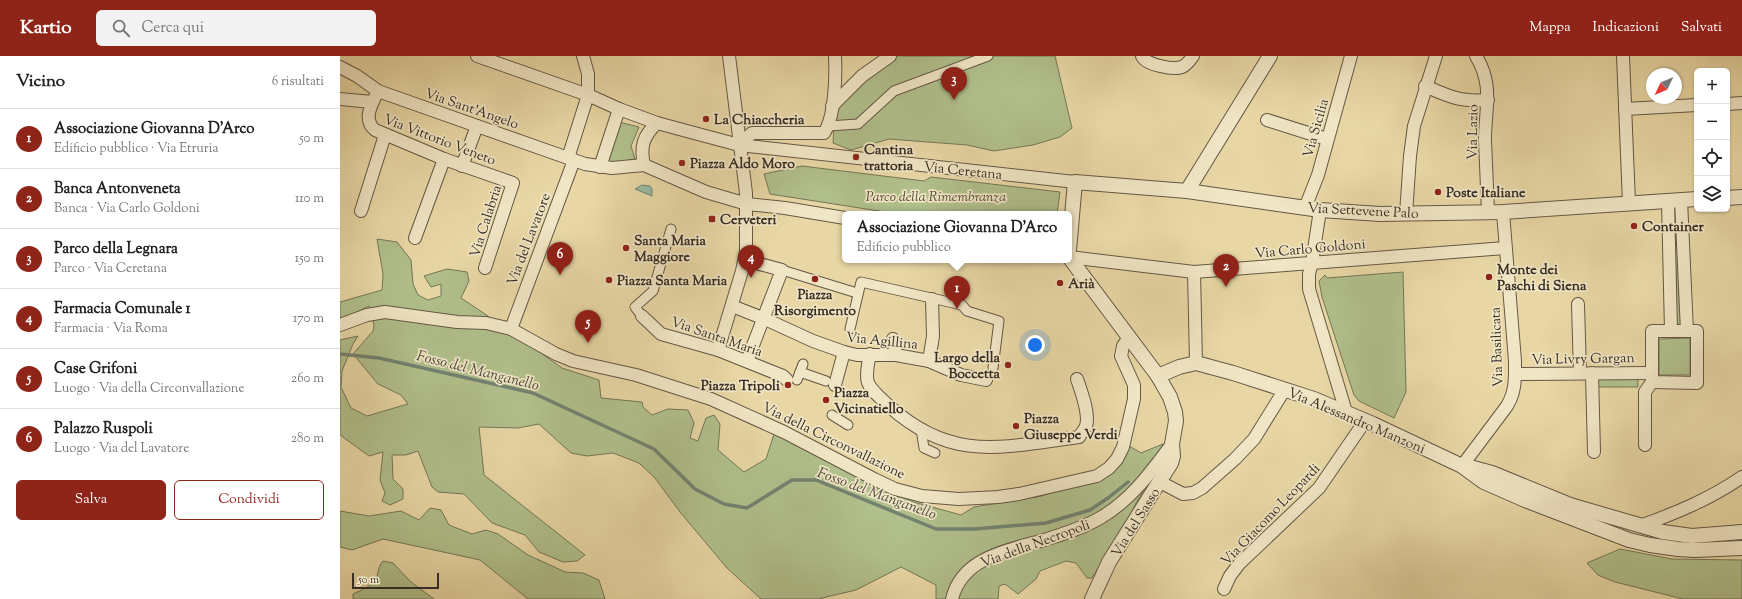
<!DOCTYPE html>
<html lang="it">
<head>
<meta charset="utf-8">
<style>
  :root { --surface:#fff; --page:#f2f2f2; --text:#222; --muted:#767676; --line:#e0e0e0; --accent:#8f2418 }
  body { margin:0; font-family:"Sorts Mill Goudy",serif; background:var(--page); color:var(--text) }
  .controls { position:absolute; right:12px; top:12px; display:grid; overflow:hidden; border-radius:6px; box-shadow:0 1px 3px #0004 }
  .controls button { width:36px; height:36px; display:grid; place-items:center; padding:0; border:0; border-bottom:1px solid var(--line); background:var(--surface); color:var(--text); font:20px sans-serif }
  .compass { position:absolute; left:1306px; top:12px; width:36px; height:36px; border-radius:50%; background:var(--surface); box-shadow:0 1px 3px #0004; rotate:226deg }
  .scale { position:absolute; left:12px; bottom:10px; width:87px; box-sizing:border-box; padding-left:4px; border:2px solid #382e25; border-top:0; font-size:11px; line-height:14px; white-space:nowrap; color:#382e25; -webkit-text-stroke:3px #f0e5c4; paint-order:stroke }
  .you { position:absolute; left:695px; top:289px; width:14px; height:14px; margin:-10px; border:3px solid #fff; border-radius:50%; background:#1a73e8; box-shadow:0 0 0 6px #1a73e833 }
  .badge { display:grid; place-items:center; width:26px; height:26px; border-radius:50%; background:var(--accent); color:#fff; font-size:13px; font-weight:700 }
  .pin { position:absolute; translate:-50% -33px; filter:drop-shadow(0 1px 2px #0008) }
  .pin::after { content:''; position:absolute; top:21px; width:14px; height:12px; background:inherit; clip-path:polygon(0 0,100% 0,50% 100%) }
  .popup { position:absolute; left:502px; top:155px; width:230px; height:52px; box-sizing:border-box; display:grid; place-content:center; border-radius:6px; background:var(--surface); filter:drop-shadow(0 1px 3px #0005); font-size:13px; white-space:nowrap; color:var(--muted) }
  .popup b { font-size:15px; color:var(--text) }
  .popup::after { content:''; position:absolute; left:50%; top:100%; margin-left:-8px; border:8px solid transparent; border-top-color:var(--surface) }
  .list { margin:0; padding:0; list-style:none }
  h2 { display:flex; justify-content:space-between; align-items:center; height:52px; margin:0; padding:0 16px; font-size:17px }
  h2 small { font-size:13px; font-weight:400; color:var(--muted) }
  .list li { display:grid; grid-template-columns:26px 1fr auto; gap:12px; align-items:center; box-sizing:border-box; height:60px; padding:0 16px; border-top:1px solid var(--line) }
  .list b { display:block; font-size:15px; white-space:nowrap }
  .list p { margin:0; font-size:13px; white-space:nowrap; color:var(--muted) }
  .list em { font-size:13px; font-style:normal; color:var(--muted) }
  .actions { display:flex; gap:8px; padding:12px 16px }
  .actions a { flex:1; padding:9px 0; border:1px solid var(--accent); border-radius:6px; text-align:center; font-size:14px; color:var(--accent) }
  .actions .main { background:var(--accent); color:#fff }
  .icon { flex:none; width:22px; height:22px; fill:none; stroke:currentColor; stroke-width:2; stroke-linecap:round; stroke-linejoin:round }
  .map { position:relative; flex:none; width:1402px; height:543px; overflow:hidden }
  header { display:flex; align-items:center; gap:24px; box-sizing:border-box; height:56px; padding:0 20px; background:var(--accent); color:#fff }
  header strong { font-size:19px }
  nav { display:flex; gap:22px; margin-inline-start:auto; font-size:14px }
  .search { width:280px; height:36px; background:var(--page); display:flex; align-items:center; gap:10px; box-sizing:border-box; padding:0 14px; border-radius:6px; color:var(--muted); font-size:15px }
  main { display:flex }
  aside { flex:1; background:var(--surface) }
  .map>svg:first-child { display:block }
  .green { fill:#b0bf8b; stroke:#747658 }
  .water { fill:#98baa2; stroke:#728270 }
  .lines { fill:none; stroke-linecap:round; stroke-linejoin:round }
  .stream { stroke:#728270; stroke-width:3.5 }
  .pedestrian-casing { stroke:#645845; stroke-width:11 }
  .minor-casing { stroke:#645845; stroke-width:14 }
  .tertiary-casing { stroke:#645845; stroke-width:16 }
  .pedestrian { stroke:#f0e5c4; stroke-width:9 }
  .minor { stroke:#f0e5c4; stroke-width:12 }
  .tertiary { stroke:#f0e5c4; stroke-width:14 }
  .poi-dot { fill:#8f2418; stroke:#f0e5c4; stroke-width:1.5 }
  .labels { text-anchor:middle; stroke-width:3.5; stroke-linejoin:round; paint-order:stroke }
  .street-label { font-size:14px; fill:#382e25; stroke:#f0e5c4 }
  .poi-label { font-size:14px; font-weight:bold; fill:#382e25; stroke:#f0e5c4; text-anchor:start }
  .park-label { font-size:14px; font-style:italic; fill:#504b39; stroke:#f0e5c4 }
  .water-label { font-size:15px; font-style:italic; fill:#4b4a3e; stroke:#f0e5c4 }
</style>
</head>
<body>
<header>
<strong>Kartio</strong>
<div class="search"><svg class="icon" aria-label="search" viewBox="0 0 24 24"><circle cx="10" cy="10" r="6"/><path d="M15 15l6 6"/></svg>Cerca qui</div>
<nav><a>Mappa</a><a>Indicazioni</a><a>Salvati</a></nav>
</header>
<main>
<aside>
<h2>Vicino<small>6 risultati</small></h2>
<ul class="list">
<li><span class="badge">1</span><div><b>Associazione Giovanna D'Arco</b><p>Edificio pubblico · Via Etruria</p></div><em>50 m</em></li>
<li><span class="badge">2</span><div><b>Banca Antonveneta</b><p>Banca · Via Carlo Goldoni</p></div><em>110 m</em></li>
<li><span class="badge">3</span><div><b>Parco della Legnara</b><p>Parco · Via Ceretana</p></div><em>150 m</em></li>
<li><span class="badge">4</span><div><b>Farmacia Comunale 1</b><p>Farmacia · Via Roma</p></div><em>170 m</em></li>
<li><span class="badge">5</span><div><b>Case Grifoni</b><p>Luogo · Via della Circonvallazione</p></div><em>260 m</em></li>
<li><span class="badge">6</span><div><b>Palazzo Ruspoli</b><p>Luogo · Via del Lavatore</p></div><em>280 m</em></li>
</ul>
<div class="actions"><a class="main">Salva</a><a>Condividi</a></div>
</aside>
<div class="map">
<svg width="1402" height="543" viewBox="0 0 1402 543">
  <rect width="100%" height="100%" fill="#e8d7a5"/>
  <filter id="stains"><feTurbulence type="fractalNoise" baseFrequency=".005" numOctaves="4"/><feColorMatrix values="0 0 0 0 .2 0 0 0 0 .09 0 0 0 0 .02 0 0 0 .5 -.17"/></filter>
  <radialGradient id="worn" r=".72"><stop offset=".6" stop-color="#630" stop-opacity="0"/><stop offset="1" stop-color="#630" stop-opacity=".3"/></radialGradient>
  <g class="green">
    <path d="M557,0H715L732,72L720,81L693,89L654,95L627,89L549,83L511,94L493,87C494,77 493,63 497,53C509,29 535,14 557,0Z"/>
    <path d="M279,66L299,71L291,90L295,103L266,108Z"/>
    <path d="M462,110L584,125L591,121L720,136L717,158H558L430,138L424,118Z"/>
    <path d="M1333,180H1339L1342,269H1336Z"/>
    <path d="M37,183L57,186L71,204L73,228L78,239L88,244L101,240V228L91,231L84,220L107,213L127,216L129,225L121,242L148,260L166,278L183,284L222,312L259,324L261,342L302,346L303,351L312,359L328,353L348,354L354,367L350,382L358,385L366,362L374,359L380,368L378,394L404,416L426,403L435,375L533,428L574,446L621,459L634,451L702,440L745,425L775,411L782,390L791,391L801,397L823,388V403L796,447L791,459L752,522H747L736,507L726,505L700,515L696,523L678,538L665,528L659,530L658,543H596V529L561,511L516,534L478,543H421L387,512L340,456L315,422L299,407L273,397L247,400L231,397L199,368L178,372L139,371L144,419L245,499L237,505L223,506L199,496L185,479L152,467L124,438L98,436L92,431L78,395L66,399H52L53,423L63,433V443L50,449L42,445L45,437L40,424L43,396L29,400L0,379V284L18,280L13,288L2,315L1,331L11,352L27,360L68,348L61,339L38,328L13,298L33,275L34,269L29,250L0,264V246L42,234L43,218Z"/>
    <path d="M1063,216L1066,336L1054,362L1019,345L1014,339L982,241L979,225L985,219L987,222Z"/>
    <path d="M1350,282V319H1319V283Z"/>
    <path d="M1298,322V331H1257V323Z"/>
    <path d="M90,452L101,454L109,469L132,478L146,474L158,478L188,499L225,516L243,517L259,524L265,543H188L140,504L43,483L12,494L0,491V455L29,460L61,455L79,464Z"/>
    <path d="M1280,493L1332,503L1402,504V543H1343L1275,526L1258,519L1247,507Z"/>
    <path d="M43,505L53,507L71,526L94,543H13V538C21,534 34,530 37,520C39,514 38,511 43,505Z"/>
  </g>
  <path class="water" d="M302,129L310,130L312,133V140L295,133Z"/>
  <g class="lines">
    <path class="stream" d="M0,298L39,302L193,337L314,393L355,433L384,448L407,452L452,424H476L596,473H635L706,467L750,454L768,442L788,426"/>
    <defs>
      <g id="pedestrian">
        <path d="M489,70L518,68L554,35L648,0"/>
        <path d="M442,214L517,237"/>
        <path d="M302,260L295,251L313,235L331,173"/>
        <path d="M510,273L521,226L622,249L627,255L659,265L653,312"/>
        <path d="M460,316L486,325"/>
        <path d="M457,324L463,308"/>
        <path d="M492,359L508,369"/>
        <path d="M581,373L584,392L595,397"/>
      </g>
      <g id="minor">
        <path d="M137,0L248,39L228,102"/>
        <path d="M243,0L248,18V39L279,53L317,67L399,89L735,126"/>
        <path d="M802,0C806,9 833,14 842,11C847,9 850,4 853,0"/>
        <path d="M1136,0C1154,29 1145,53 1145,84C1146,108 1147,132 1148,156"/>
        <path d="M1283,0L1289,147"/>
        <path d="M0,11L17,20L38,35L245,108L272,112L304,109L366,136L407,148L445,152L505,162"/>
        <path d="M1085,30C1110,41 1120,46 1148,44"/>
        <path d="M38,35C32,48 22,63 35,74L104,103L173,127L145,212"/>
        <path d="M0,43L32,46"/>
        <path d="M1387,48L1402,47"/>
        <path d="M492,50L522,20L550,0"/>
        <path d="M1285,53L1357,49"/>
        <path d="M927,64L987,83"/>
        <path d="M399,89L412,77H484C495,61 496,20 495,0"/>
        <path d="M304,109C300,91 303,80 317,67"/>
        <path d="M122,110L137,70"/>
        <path d="M260,111L279,53"/>
        <path d="M1341,144L1347,275"/>
        <path d="M1328,145L1331,275"/>
        <path d="M965,152L978,119L1011,0"/>
        <path d="M980,154L972,207L969,218V233L1006,356"/>
        <path d="M21,155L45,79"/>
        <path d="M1066,158L1070,100L1074,70L1096,0"/>
        <path d="M75,182L104,103"/>
        <path d="M729,201L854,216L1165,192"/>
        <path d="M405,204L442,214L407,305"/>
        <path d="M854,216L856,307"/>
        <path d="M1238,248L1240,317"/>
        <path d="M392,250L425,263L473,285L504,296L517,299H556L589,305L621,319L646,324"/>
        <path d="M302,260L321,278L378,294L443,320L447,324"/>
        <path d="M0,269L27,259L45,256L117,266L146,267L171,273L216,298L233,305L296,319L371,343L444,376L534,423L555,433L582,440L619,443L658,441L679,438L757,420L769,412L777,403L783,391L794,343V329L781,300L783,290L789,281"/>
        <path d="M171,273L234,104"/>
        <path d="M1312,275H1357V327L1312,326Z"/>
        <path d="M553,283L556,299"/>
        <path d="M378,294L402,215L406,195V137L389,0"/>
        <path d="M530,298C523,330 527,329 549,350C612,407 663,391 739,381C741,377 745,374 746,370C750,358 741,335 737,323"/>
        <path d="M589,305L593,280L592,243"/>
        <path d="M1252,317L1254,396"/>
        <path d="M1175,318L1312,317"/>
        <path d="M495,329L504,296"/>
        <path d="M1305,389V336L1312,326"/>
        <path d="M1122,410L1167,350C1176,335 1175,322 1175,305L1163,156"/>
        <path d="M820,426L843,438L853,437L862,432L895,403L914,383L945,333"/>
        <path d="M1300,470C1336,457 1370,443 1402,421"/>
        <path d="M884,533L890,520L899,508L979,432L1025,365"/>
        <path d="M612,543C622,501 669,494 704,484C723,478 743,472 760,462C791,444 811,416 832,388"/>
      </g>
      <g id="tertiary">
        <path d="M847,135L930,0"/>
        <path d="M1387,142L1402,141"/>
        <path d="M729,194L735,126L847,135L980,154L1040,158L1163,156L1357,143"/>
        <path d="M729,201L818,320L830,341L835,356L836,365L832,388L833,400L831,407L769,506L752,543"/>
        <path d="M818,320L839,311L856,307L893,317L974,343L1033,368L1122,410L1144,426L1185,444L1289,484L1310,489L1338,493L1355,494L1402,492"/>
        <path d="M1126,410L1152,417L1230,449L1323,476L1352,480L1402,476"/>
      </g>
    </defs>
    <use href="#pedestrian" class="pedestrian-casing"/>
    <use href="#minor" class="minor-casing"/>
    <use href="#tertiary" class="tertiary-casing"/>
    <use href="#pedestrian" class="pedestrian"/>
    <use href="#minor" class="minor"/>
    <use href="#tertiary" class="tertiary"/>
  </g>
  <g class="poi-dot">
    <circle cx="366" cy="63" r="4"/>
    <circle cx="516" cy="101" r="4"/>
    <circle cx="342" cy="107" r="4"/>
    <circle cx="1098" cy="136" r="4"/>
    <rect x="368" y="159" width="8" height="8" rx="2"/>
    <circle cx="1294" cy="170" r="4"/>
    <circle cx="286" cy="192" r="4"/>
    <circle cx="1149" cy="221" r="4"/>
    <circle cx="475" cy="223" r="4"/>
    <circle cx="269" cy="224" r="4"/>
    <circle cx="720" cy="227" r="4"/>
    <circle cx="668" cy="309" r="4"/>
    <circle cx="448" cy="329" r="4"/>
    <circle cx="486" cy="344" r="4"/>
    <circle cx="676" cy="370" r="4"/>
  </g>
  <g class="labels">
    <g class="street-label">
      <text transform="translate(132 52) rotate(19)" y="5">Via Sant'Angelo</text>
      <text transform="translate(975 72) rotate(-74)" y="5">Via Sicilia</text>
      <text transform="translate(1132 76) rotate(-89)" y="5">Via Lazio</text>
      <text transform="translate(100 83) rotate(21)" y="5">Via Vittorio Veneto</text>
      <text transform="translate(623 114) rotate(6)" y="5">Via Ceretana</text>
      <text transform="translate(1023 154) rotate(3)" y="5">Via Settevene Palo</text>
      <text transform="translate(145 165) rotate(-72)" y="5">Via Calabria</text>
      <text transform="translate(188 183) rotate(-69)" y="5">Via del Lavatore</text>
      <text transform="translate(970 192) rotate(-5)" y="5">Via Carlo Goldoni</text>
      <text transform="translate(377 280) rotate(19)" y="5">Via Santa Maria</text>
      <text transform="translate(542 284) rotate(6)" y="5">Via Agillina</text>
      <text transform="translate(1156 291) rotate(-92)" y="5">Via Basilicata</text>
      <text transform="translate(1243 302) rotate(-1)" y="5">Via Livry Gargan</text>
      <text transform="translate(1017 364) rotate(23)" y="5">Via Alessandro Manzoni</text>
      <text transform="translate(494 384) rotate(26)" y="5">Via della Circonvallazione</text>
      <text transform="translate(930 458) rotate(-46)" y="5">Via Giacomo Leopardi</text>
      <text transform="translate(795 466) rotate(-58)" y="5">Via del Sasso</text>
      <text transform="translate(695 487) rotate(-20)" y="5">Via della Necropoli</text>
    </g>
    <g class="poi-label">
      <text x="374" y="68">La Chiaccheria</text>
      <text x="524" y="98">Cantina<tspan x="524" dy="16">trattoria</tspan></text>
      <text x="350" y="112">Piazza Aldo Moro</text>
      <text x="1106" y="141">Poste Italiane</text>
      <text x="380" y="168">Cerveteri</text>
      <text x="1302" y="175">Container</text>
      <text x="294" y="189">Santa Maria<tspan x="294" dy="16">Maggiore</tspan></text>
      <text x="1157" y="218">Monte dei<tspan x="1157" dy="16">Paschi di Siena</tspan></text>
      <text x="277" y="229">Piazza Santa Maria</text>
      <text x="728" y="232">Arià</text>
      <text x="475" y="243" text-anchor="middle">Piazza<tspan x="475" dy="16">Risorgimento</tspan></text>
      <text x="660" y="306" text-anchor="end">Largo della<tspan x="660" dy="16">Boccetta</tspan></text>
      <text x="440" y="334" text-anchor="end">Piazza Tripoli</text>
      <text x="494" y="341">Piazza<tspan x="494" dy="16">Vicinatiello</tspan></text>
      <text x="684" y="367">Piazza<tspan x="684" dy="16">Giuseppe Verdi</tspan></text>
    </g>
    <g class="park-label">
      <text x="596" y="145">Parco della Rimembranza</text>
    </g>
    <g class="water-label">
      <text transform="translate(138 314) rotate(14)" y="5">Fosso del Manganello</text>
      <text transform="translate(537 437) rotate(20)" y="5">Fosso del Manganello</text>
    </g>
  </g>
  <rect width="100%" height="100%" filter="url(#stains)"/>
  <rect width="100%" height="100%" fill="url(#worn)"/>
</svg>
<div class="controls">
<button>+</button>
<button>−</button>
<button><svg class="icon" aria-label="locate" viewBox="0 0 24 24"><circle cx="12" cy="12" r="6"/><path d="M12 2v4M12 18v4M2 12h4M18 12h4"/></svg></button>
<button><svg class="icon" aria-label="layers" viewBox="0 0 24 24"><path d="M12 4l9 5-9 5-9-5zM3 14l9 5 9-5"/></svg></button>
</div>
<svg class="compass" viewBox="-18 -18 36 36"><path d="M0-13l5 13h-10z" fill="#e53935"/><path d="M0 13l5-13h-10z" fill="#767676"/></svg>
<div class="scale">50 m</div>
<div class="you"></div>
<div class="pin badge" style="left:617px;top:253px">1</div>
<div class="popup"><b>Associazione Giovanna D'Arco</b>Edificio pubblico</div>
<div class="pin badge" style="left:886px;top:231px">2</div>
<div class="pin badge" style="left:614px;top:44px">3</div>
<div class="pin badge" style="left:411px;top:222px">4</div>
<div class="pin badge" style="left:248px;top:287px">5</div>
<div class="pin badge" style="left:220px;top:219px">6</div>
</div>
</main>
</body>
</html>
